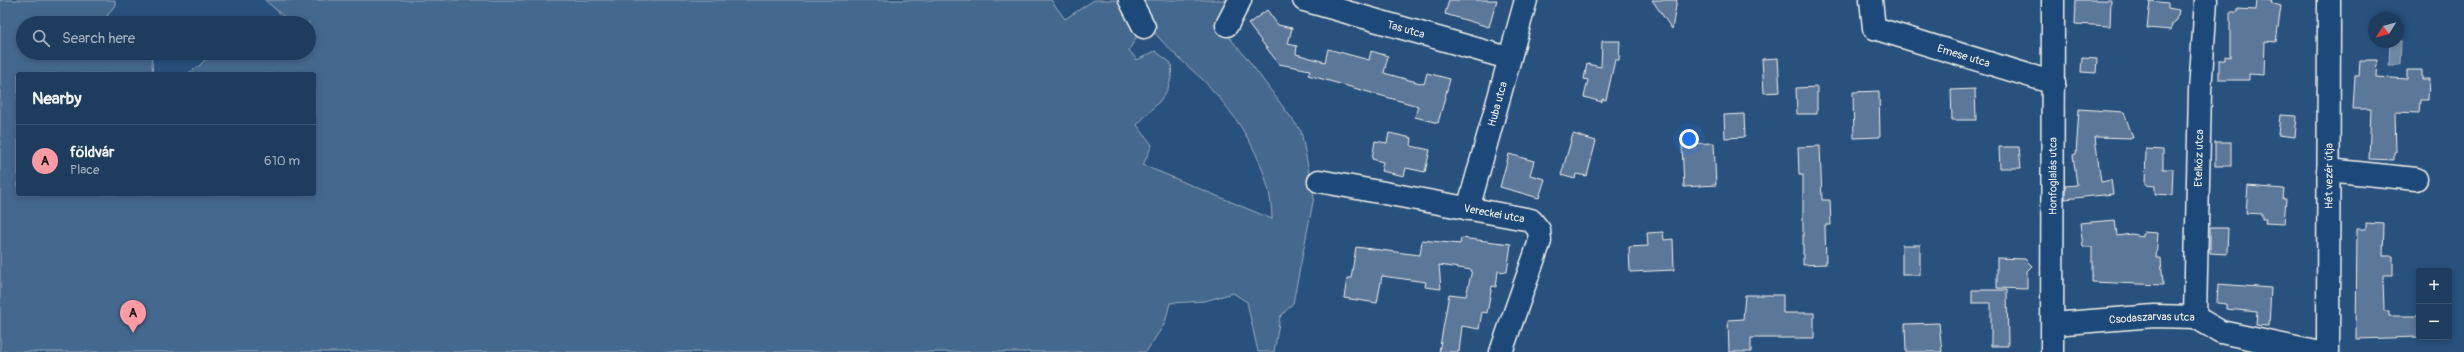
<!DOCTYPE html>
<html lang="en">
<head>
<meta charset="utf-8">
<style>
  :root { --surface:#1e3d5e; --page:#2b4867; --text:#f1f3f6; --muted:#a1aebc; --line:#3c5673; --accent:#ff9aa2 }
  body { margin:0; font-family:Pangolin,sans-serif; background:var(--page); color:var(--text) }
  .controls { position:absolute; right:12px; bottom:12px; display:grid; overflow:hidden; border-radius:4px; box-shadow:0 2px 6px #0003 }
  .controls button { width:36px; height:36px; display:grid; place-items:center; padding:0; border:0; border-bottom:1px solid var(--line); background:var(--surface); color:var(--text); font:20px sans-serif }
  .compass { position:absolute; left:2368px; top:12px; width:36px; height:36px; border-radius:50%; background:var(--surface); box-shadow:0 2px 6px #0003; rotate:233deg }
  .you { position:absolute; left:1689px; top:139px; width:14px; height:14px; margin:-10px; border:3px solid #fff; border-radius:50%; background:#1a73e8; box-shadow:0 0 0 6px #1a73e833 }
  .badge { display:grid; place-items:center; width:26px; height:26px; border-radius:50%; background:var(--accent); color:#111; font-size:13px; font-weight:700 }
  .pin { position:absolute; translate:-50% -33px; filter:drop-shadow(0 1px 2px #0008) }
  .pin::after { content:''; position:absolute; top:21px; width:14px; height:12px; background:inherit; clip-path:polygon(0 0,100% 0,50% 100%) }
  .list { margin:0; padding:0; list-style:none }
  h2 { display:flex; justify-content:space-between; align-items:center; height:52px; margin:0; padding:0 16px; font-size:17px }
  h2 small { font-size:13px; font-weight:400; color:var(--muted) }
  .list li { display:grid; grid-template-columns:26px 1fr auto; gap:12px; align-items:center; box-sizing:border-box; height:72px; padding:0 16px; border-top:1px solid var(--line) }
  .list b { display:block; font-size:15px; white-space:nowrap }
  .list p { margin:0; font-size:13px; white-space:nowrap; color:var(--muted) }
  .list em { font-size:13px; font-style:normal; color:var(--muted) }
  .icon { flex:none; width:22px; height:22px; fill:none; stroke:currentColor; stroke-width:2; stroke-linecap:round; stroke-linejoin:round }
  .map { position:relative; flex:none; width:2464px; height:352px; overflow:hidden }
  .search { position:absolute; background:var(--surface); box-shadow:0 2px 6px #0003; left:16px; top:16px; width:300px; height:44px; display:flex; align-items:center; gap:10px; box-sizing:border-box; padding:0 14px; border-radius:22px; color:var(--muted); font-size:15px }
  .panel { position:absolute; background:var(--surface); box-shadow:0 2px 6px #0003; left:16px; top:72px; width:300px; height:124px; border-radius:4px }
  .map>svg:first-child { display:block }
  .green { fill:#45688e; stroke:#9cacbb }
  .water { fill:#6e88a2; stroke:#a4b2be }
  .building { fill:#5b7899; stroke:#f4f1e8 }
  .lines { fill:none; stroke-linecap:round; stroke-linejoin:round }
  .minor-casing { stroke:#f4f1e8; stroke-width:25 }
  .minor { stroke:#1f4a7a; stroke-width:22 }
  .labels { text-anchor:middle; stroke-width:3; stroke-linejoin:round; paint-order:stroke }
  .street-label { font-size:11px; fill:#f4f1e8; stroke:#1f4a7a }
</style>
</head>
<body>
<div class="map">
<svg width="2464" height="352" viewBox="0 0 2464 352">
  <rect width="100%" height="100%" fill="#28517e"/>
  <filter id="ink" filterUnits="userSpaceOnUse"><feTurbulence type="fractalNoise" baseFrequency=".025" numOctaves="2"/><feDisplacementMap in="SourceGraphic" scale="8" xChannelSelector="R" yChannelSelector="G"/><feConvolveMatrix kernelMatrix="1 2 1 2 8 2 1 2 1" color-interpolation-filters="sRGB"/></filter>
  <g filter="url(#ink)">
    <path class="green" d="M0,0H115V5L105,19L98,23H23V53H151L153,74H18V194H314V74H187L198,67L212,53H309V23H284V17L265,0H1051L1065,19L1094,0H1117L1137,36L1129,50L1137,60L1155,51L1171,63C1175,94 1155,104 1137,125L1152,145L1143,165L1272,219C1272,168 1238,115 1203,80C1175,54 1151,36 1134,0H1230L1217,23L1246,57L1301,131L1314,197L1293,303L1280,317L1274,352H1258L1247,302L1233,293L1205,301L1170,303L1165,323L1146,352H0Z"/>
    <path class="water" d="M2398,39L2401,40L2400,65H2389L2390,42H2398Z"/>
    <g class="building">
      <path d="M1449,0H1497L1489,27L1445,14Z"/>
      <path d="M1652,0H1677L1672,29Z"/>
      <path d="M2076,0H2111L2110,26L2075,24Z"/>
      <path d="M2257,0H2272L2271,3L2281,6L2276,42L2265,41L2264,75L2249,74V80H2219V60H2225V56L2230,57V12H2238V9L2256,10Z"/>
      <path d="M2150,1L2168,3V8L2179,10L2177,20L2172,24L2171,30L2147,28Z"/>
      <path d="M1267,10L1278,25L1292,28L1288,44L1297,46L1296,54L1325,62L1328,49L1369,60L1371,51L1388,56L1384,73L1424,84L1427,73L1450,79L1438,123L1415,117L1418,106L1308,75L1310,70L1279,64L1248,24Z"/>
      <path d="M1602,41H1620L1619,60H1615L1606,100L1602,99V102L1584,97L1588,80L1584,79L1587,64L1601,67Z"/>
      <path d="M1778,58L1780,92L1764,93L1762,59Z"/>
      <path d="M2082,58L2097,59L2096,73L2081,72Z"/>
      <path d="M2360,60H2377L2376,77L2407,79V70H2422V79H2429L2428,100H2420L2419,113L2395,112L2396,152H2394V160L2369,159L2371,109H2353L2355,76H2359Z"/>
      <path d="M1817,87V114H1797L1796,88Z"/>
      <path d="M1975,89L1976,120H1952L1951,90Z"/>
      <path d="M1879,91L1880,137L1854,138L1853,92Z"/>
      <path d="M2079,109L2124,112L2133,138L2095,137L2101,182L2111,180L2113,194L2065,199V186L2077,185L2073,155L2076,154Z"/>
      <path d="M1744,114L1745,137L1725,138L1724,115Z"/>
      <path d="M2280,115L2297,116L2295,137L2278,135Z"/>
      <path d="M1389,133L1412,138L1411,146L1430,150L1425,172L1406,168L1404,176L1381,171L1383,162L1372,159L1375,141L1387,143Z"/>
      <path d="M1573,134L1596,141L1587,176L1576,174L1575,179L1561,175Z"/>
      <rect x="2215" y="142" width="16" height="24"/>
      <path d="M1714,143L1716,185L1684,187L1682,144Z"/>
      <path d="M1820,146L1822,200H1830L1831,225H1825L1826,264L1803,265V175H1799L1798,147Z"/>
      <path d="M1999,147H2019L2021,168H2000Z"/>
      <path d="M2146,149L2163,150V169H2173L2172,195L2155,194V186L2145,185Z"/>
      <path d="M1509,154L1534,161L1530,175L1545,179L1539,198L1500,187Z"/>
      <path d="M2248,186L2284,189L2283,199H2286L2284,224L2265,223L2266,219H2262V214L2246,213Z"/>
      <path d="M2115,220L2117,236L2131,234L2143,236V232L2158,233L2156,258H2161L2163,285L2092,282V247H2083L2080,223Z"/>
      <path d="M2366,223L2384,224L2383,256H2393V276H2383L2384,311H2389V316H2419V337L2356,339L2357,229H2366Z"/>
      <path d="M2210,228H2228L2227,254L2210,253Z"/>
      <path d="M1663,232L1664,240L1673,239L1674,270L1630,272L1629,247L1648,246L1647,233Z"/>
      <path d="M1461,238L1511,244L1507,272L1498,271L1496,287L1492,286L1487,313L1482,312L1479,329L1462,326L1459,352H1439L1449,294L1466,296L1472,270L1439,265L1441,289L1425,287L1426,282L1382,276L1377,303L1344,298L1347,278H1351L1356,247L1420,255L1422,240L1460,244Z"/>
      <rect x="1902" y="245" width="18" height="30"/>
      <path d="M1997,258L2025,259L2032,266L2027,271V289L1997,288Z"/>
      <path d="M2218,284L2271,288L2269,326L2256,325L2257,312L2226,309V304L2217,303Z"/>
      <path d="M1972,290H2007L2008,346H1991V303H1972Z"/>
      <path d="M1745,295H1783V313H1814V338H1751V352H1729L1728,320L1743,319Z"/>
      <path d="M1939,323L1942,352H1906L1905,324Z"/>
    </g>
    <g class="lines">
      <defs>
        <g id="minor">
          <path d="M1130,0L1144,27"/>
          <path id="s1" d="M1304,0L1508,58"/>
          <path id="s2" d="M1871,0L1874,28L2054,83"/>
          <path d="M1227,25L1240,0"/>
          <path d="M2328,170L2416,179"/>
          <path id="s3" d="M1319,181L1531,220L1539,230L1540,241L1501,352"/>
          <path id="s4" d="M1468,209L1526,0"/>
          <path id="s5" d="M2195,317L2200,91L2206,0"/>
          <path id="s6" d="M2053,324L2154,316L2195,317L2221,332L2315,352"/>
          <path id="s7" d="M2052,352L2053,0"/>
          <path id="s8" d="M2328,352L2329,0"/>
        </g>
      </defs>
      <use href="#minor" class="minor-casing"/>
      <use href="#minor" class="minor"/>
    </g>
  </g>
  <g class="labels">
    <g class="street-label">
      <text dy="4" stroke="none"><textPath href="#s1" startOffset="106">Tas utca</textPath></text>
      <text dy="4" stroke="none"><textPath href="#s2" startOffset="122">Emese utca</textPath></text>
      <text dy="4" stroke="none"><textPath href="#s4" startOffset="109">Huba utca</textPath></text>
      <text dy="4" stroke="none"><textPath href="#s5" startOffset="159">Etelköz utca</textPath></text>
      <text dy="4" stroke="none"><textPath href="#s7" startOffset="176">Honfoglalás utca</textPath></text>
      <text dy="4" stroke="none"><textPath href="#s8" startOffset="176">Hét vezér útja</textPath></text>
      <text dy="4" stroke="none"><textPath href="#s3" startOffset="178">Vereckei utca</textPath></text>
      <text dy="4" stroke="none"><textPath href="#s6" startOffset="99">Csodaszarvas utca</textPath></text>
    </g>
  </g>
</svg>
<div class="controls">
<button>+</button>
<button>−</button>
</div>
<svg class="compass" viewBox="-18 -18 36 36"><path d="M0-13l5 13h-10z" fill="#e53935"/><path d="M0 13l5-13h-10z" fill="#a1aebc"/></svg>
<div class="you"></div>
<div class="pin badge" style="left:133px;top:333px">A</div>
<div class="search"><svg class="icon" aria-label="search" viewBox="0 0 24 24"><circle cx="10" cy="10" r="6"/><path d="M15 15l6 6"/></svg>Search here</div>
<section class="panel">
<h2>Nearby<small></small></h2>
<ul class="list">
<li><span class="badge">A</span><div><b>földvár</b><p>Place</p></div><em>610 m</em></li>
</ul>
</section>
</div>
</body>
</html>
